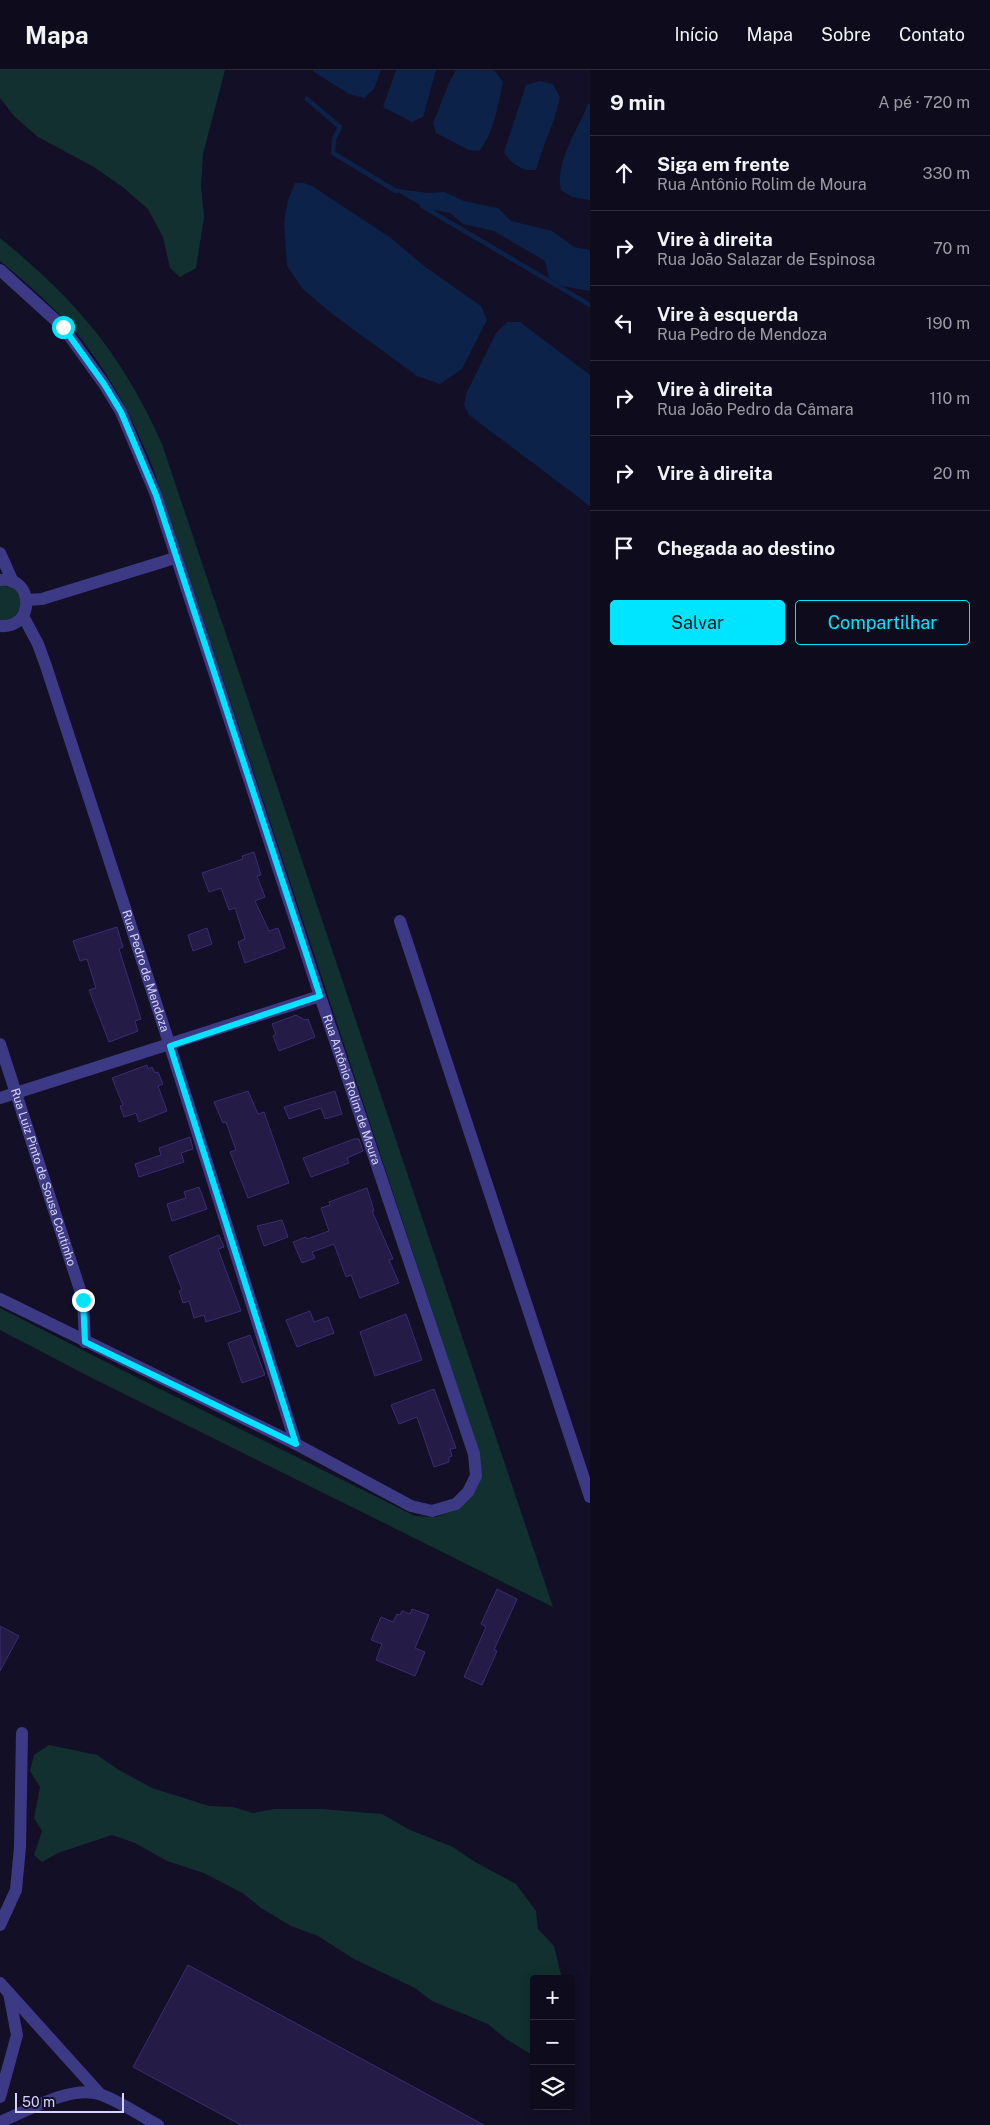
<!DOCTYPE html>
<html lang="pt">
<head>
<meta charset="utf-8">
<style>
  :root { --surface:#0e0b1c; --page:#171425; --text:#f1f3f6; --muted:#9b9ba3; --line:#2e2b3b; --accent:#00e5ff }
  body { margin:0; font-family:"Public Sans",sans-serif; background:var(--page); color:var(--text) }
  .controls { position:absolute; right:15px; bottom:15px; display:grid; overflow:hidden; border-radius:5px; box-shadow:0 2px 12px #0003 }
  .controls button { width:45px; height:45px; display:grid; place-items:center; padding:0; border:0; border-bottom:1px solid var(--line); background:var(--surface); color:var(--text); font:25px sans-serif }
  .scale { position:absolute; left:15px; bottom:12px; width:109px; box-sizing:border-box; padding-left:5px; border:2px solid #d9d4ff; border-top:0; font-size:14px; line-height:18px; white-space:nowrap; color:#d9d4ff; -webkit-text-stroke:4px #130f26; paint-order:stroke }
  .stop { position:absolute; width:15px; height:15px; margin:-11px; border:4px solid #00e5ff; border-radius:50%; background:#fff }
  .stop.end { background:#00e5ff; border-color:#fff; box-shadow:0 1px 5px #0008 }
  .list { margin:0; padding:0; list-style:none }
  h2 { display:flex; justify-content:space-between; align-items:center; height:65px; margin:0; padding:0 20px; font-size:21px }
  h2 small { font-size:16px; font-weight:400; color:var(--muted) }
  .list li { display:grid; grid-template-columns:32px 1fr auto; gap:15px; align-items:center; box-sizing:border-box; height:75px; padding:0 20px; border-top:1px solid var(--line) }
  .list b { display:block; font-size:19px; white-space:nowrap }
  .list p { margin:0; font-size:16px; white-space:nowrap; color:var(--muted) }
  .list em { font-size:16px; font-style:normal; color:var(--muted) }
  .actions { display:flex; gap:10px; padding:15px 20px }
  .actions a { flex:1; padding:11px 0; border:1px solid var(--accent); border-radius:5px; text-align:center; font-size:18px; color:var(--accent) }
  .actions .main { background:var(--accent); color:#111 }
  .icon { flex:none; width:28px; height:28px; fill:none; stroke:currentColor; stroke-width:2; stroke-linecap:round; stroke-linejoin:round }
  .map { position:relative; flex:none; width:590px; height:2055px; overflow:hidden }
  header { display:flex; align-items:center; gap:30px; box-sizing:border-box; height:70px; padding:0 25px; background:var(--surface); border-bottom:1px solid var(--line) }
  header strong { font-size:24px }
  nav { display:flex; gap:28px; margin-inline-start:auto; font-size:18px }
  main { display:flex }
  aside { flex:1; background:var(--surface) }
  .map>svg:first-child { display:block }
  .green { fill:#12302f }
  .water { fill:#0c2248 }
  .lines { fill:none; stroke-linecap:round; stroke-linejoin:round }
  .stream { stroke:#0c2248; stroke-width:4.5 }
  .building { fill:#241b47; stroke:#3b2d73 }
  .minor { stroke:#3d3a85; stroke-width:12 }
  .route { stroke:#00e5ff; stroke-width:6 }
  .labels { text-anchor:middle; stroke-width:4.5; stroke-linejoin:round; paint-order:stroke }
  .street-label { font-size:12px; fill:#d9d4ff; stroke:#130f26 }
</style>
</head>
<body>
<header>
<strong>Mapa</strong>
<nav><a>Início</a><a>Mapa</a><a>Sobre</a><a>Contato</a></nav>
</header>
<main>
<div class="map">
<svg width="590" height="2055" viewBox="0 0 590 2055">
  <rect width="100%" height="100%" fill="#130f26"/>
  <g class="green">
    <path d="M0,0H225L203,84L201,116L204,147L196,198L180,207L170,198L163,167L148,139L124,118L94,97L38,67L14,46L0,28Z"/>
    <path d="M0,168C76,230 122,284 162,374L553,1537L90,1307L0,1260V1238L104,1291L415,1446L436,1447L456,1440L479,1382L153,398C130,341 101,286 57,242C39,224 20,207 0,191Z"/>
    <path d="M0,515L15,518L23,533L13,549L0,551Z"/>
    <path d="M49,1675L97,1685L119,1700L152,1718L209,1736L233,1737L253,1743L274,1739H322L382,1744L410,1760L453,1777L475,1792L516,1814L536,1841L538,1859L554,1876L562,1909H534V1986L506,1969L488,1954L432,1931L415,1918L354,1889L318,1866L291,1856L261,1838L244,1824L204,1803L167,1791L135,1773L112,1765L58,1783L42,1792L34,1785L42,1761L34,1748L40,1717L30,1701L34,1685Z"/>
  </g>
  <g class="water">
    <path d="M313,0H381L374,19L364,28L349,24L314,2Z"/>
    <path d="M396,0H436L423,47L412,52L383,37Z"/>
    <path d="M456,0H492L495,1L503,12C498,35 494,63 479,81L469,80L436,63L433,53L449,13Z"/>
    <path d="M540,11L553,14L560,27C555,52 543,75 536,100C522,101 512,95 504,82L526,15Z"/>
    <path d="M588,34H590V130L572,127L561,120C554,93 578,60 588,34Z"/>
    <path d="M295,113H304L312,116L391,168L424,196L481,236L487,250L462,299L440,314L417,306L331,243L302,218L287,196L284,151L288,130Z"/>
    <path d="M391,118L428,123L444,122L464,131L498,138L511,151L552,161L574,177L590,180V221L562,216L549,208L545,191L494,161L463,154L450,143L425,138Z"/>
    <path d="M507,252H520L590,305V436L469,345L464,335L466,324L496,263Z"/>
  </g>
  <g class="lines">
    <g class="stream">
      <path d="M307,29L340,57L334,69L333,83L396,121"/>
      <path d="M422,136L590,235"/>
    </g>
  </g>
  <g class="building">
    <path d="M254,782L261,805L257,806L265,827L255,831L269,861L278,858L285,878L245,893L238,872L245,869L235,838L229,840L221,818L209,822L202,803L243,789L242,786Z"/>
    <path d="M117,857L123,877L119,879L141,949L135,951L138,961L109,972L89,920L96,918L87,889L80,891L73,871Z"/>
    <path d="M207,858L212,874L193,881L188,865Z"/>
    <path d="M296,945L305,950L308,949L315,967L279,981L273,966L276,964L272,954Z"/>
    <path d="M147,995L148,999L152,997L155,1003L158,1002L163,1014L158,1016L167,1041L139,1052L136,1043L124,1047L120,1036L123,1035L112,1008Z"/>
    <path d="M248,1021L258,1044L264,1042L289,1113L248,1128L230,1082L236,1080L226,1052L223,1053L214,1032Z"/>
    <path d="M335,1021L342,1044L325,1049L321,1038L289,1049L284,1037Z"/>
    <path d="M190,1067L193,1079L181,1083L184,1092L139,1107L135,1094L161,1085L159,1078Z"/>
    <path d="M354,1069H359L363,1081L347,1088L349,1093L311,1107L303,1088Z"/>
    <path d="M199,1117L207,1139L172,1151L167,1134L186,1128L184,1122Z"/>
    <path d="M367,1118L374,1141H372L393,1189L389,1190L399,1213L360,1228L351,1205L346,1207L334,1174L312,1182L315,1188L302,1193L293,1172L306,1167L307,1169L329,1161L321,1138L330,1135L329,1132Z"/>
    <path d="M282,1150L288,1167L264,1176L257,1156Z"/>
    <path d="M219,1165L224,1177L218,1179L241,1241L206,1252L204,1245L194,1248L189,1231L183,1233L179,1221L182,1220L169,1186Z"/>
    <path d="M310,1241L314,1252L328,1247L334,1263L297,1277L286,1250Z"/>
    <path d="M406,1244L422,1290L375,1306L360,1262Z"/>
    <path d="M250,1265L265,1305L242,1313L228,1273Z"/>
    <path d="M434,1319L456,1378L450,1379L452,1386L449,1387V1392L434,1397L417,1347L399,1354L391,1335Z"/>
    <path d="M497,1519L517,1529L494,1580L497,1581L482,1615L464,1607L486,1557L481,1554Z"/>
    <path d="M412,1539L429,1545L415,1578L425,1582L415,1606L376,1590L382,1574L371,1570L381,1547L393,1552L397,1544L400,1545L402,1541L410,1544Z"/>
    <path d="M0,1556L19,1566L0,1601Z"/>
    <path d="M188,1895L484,2055H241L133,1997Z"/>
  </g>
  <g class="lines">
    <g class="minor">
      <path id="s1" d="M0,200L63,257L104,314L121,342L156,425L320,926L474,1384L476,1406L468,1422L456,1434L432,1441L411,1436L296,1374L0,1229"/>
      <path d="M0,483L13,512"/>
      <path d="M0,510C34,505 36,559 0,556"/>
      <path d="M27,530L42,529L175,488"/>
      <path id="s2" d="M23,546L38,574L46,596L170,976L296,1374"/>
      <path d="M400,851L590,1427"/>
      <path id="s3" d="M0,974L83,1229L85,1272"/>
      <path d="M0,1028L320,926"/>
      <path d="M0,1855L16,1820L20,1777L22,1663"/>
      <path d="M0,1913L100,2024"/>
      <path d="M0,2027L17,1965L9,1923"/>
      <path d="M0,2052C27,2041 70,2015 99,2024C116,2029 141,2046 158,2055"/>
    </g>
  </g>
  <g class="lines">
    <path class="route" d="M63,257L104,314L121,342L156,425L320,926L170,976L296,1374L85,1272L83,1230"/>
  </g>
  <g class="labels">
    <g class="street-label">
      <text dy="4" stroke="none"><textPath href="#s2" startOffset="376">Rua Pedro de Mendoza</textPath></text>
      <text dy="4" stroke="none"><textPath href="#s1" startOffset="904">Rua Antônio Rolim de Moura</textPath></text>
      <text dy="4" stroke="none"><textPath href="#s3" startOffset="140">Rua Luiz Pinto de Sousa Coutinho</textPath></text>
    </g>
  </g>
</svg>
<div class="controls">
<button>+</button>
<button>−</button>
<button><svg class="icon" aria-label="layers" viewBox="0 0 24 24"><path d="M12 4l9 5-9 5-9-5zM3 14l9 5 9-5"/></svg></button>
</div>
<div class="scale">50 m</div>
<div class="stop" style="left:63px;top:257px"></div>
<div class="stop end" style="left:83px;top:1230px"></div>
</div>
<aside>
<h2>9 min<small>A pé · 720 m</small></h2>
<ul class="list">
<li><svg class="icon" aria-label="ahead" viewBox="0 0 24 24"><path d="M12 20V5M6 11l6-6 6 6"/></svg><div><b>Siga em frente</b><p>Rua Antônio Rolim de Moura</p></div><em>330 m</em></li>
<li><svg class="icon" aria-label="right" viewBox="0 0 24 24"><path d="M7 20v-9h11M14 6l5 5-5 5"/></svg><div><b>Vire à direita</b><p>Rua João Salazar de Espinosa</p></div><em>70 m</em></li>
<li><svg class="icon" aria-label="left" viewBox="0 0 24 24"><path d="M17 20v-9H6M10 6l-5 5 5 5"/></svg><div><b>Vire à esquerda</b><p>Rua Pedro de Mendoza</p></div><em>190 m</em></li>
<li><svg class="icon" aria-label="right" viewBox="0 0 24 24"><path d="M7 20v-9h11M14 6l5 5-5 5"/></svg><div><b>Vire à direita</b><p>Rua João Pedro da Câmara</p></div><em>110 m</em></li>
<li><svg class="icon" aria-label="right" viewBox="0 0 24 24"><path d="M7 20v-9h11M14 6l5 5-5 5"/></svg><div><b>Vire à direita</b></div><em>20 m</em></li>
<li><svg class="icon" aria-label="arrive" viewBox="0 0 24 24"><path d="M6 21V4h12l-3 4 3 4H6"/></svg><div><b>Chegada ao destino</b></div></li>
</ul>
<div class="actions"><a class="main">Salvar</a><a>Compartilhar</a></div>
</aside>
</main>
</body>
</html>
